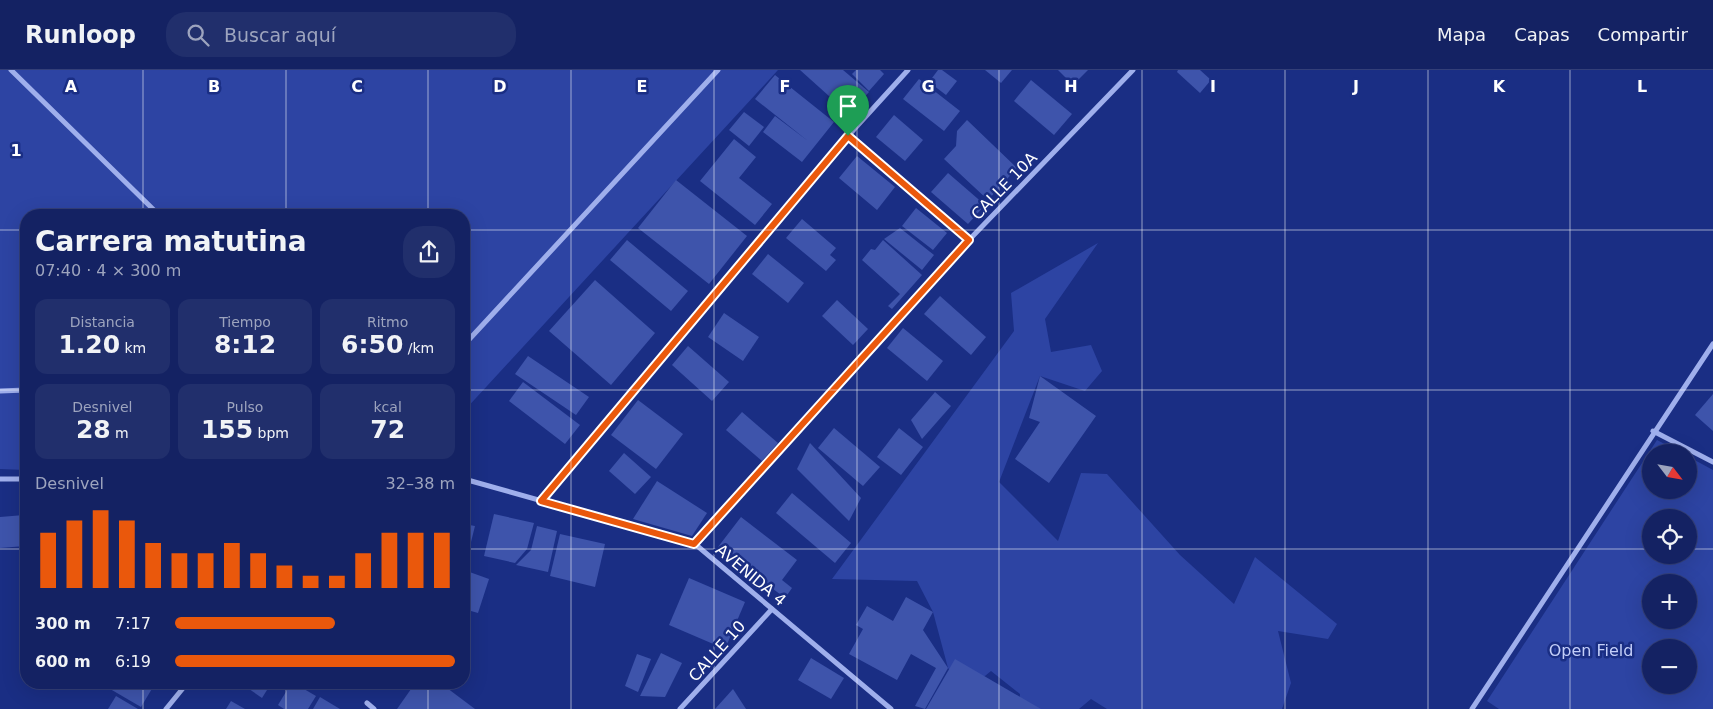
<!DOCTYPE html>
<html lang="es">
<meta charset="utf-8">
<style>
body{margin:0;font-family:"DejaVu Sans",sans-serif;background:#212f6c;color:#f1f3f6;height:100vh;display:flex;flex-direction:column;font-size:19px;white-space:nowrap}
*{box-sizing:border-box;margin:0}
p{font-size:16px;color:#9da4be}
.icon{flex:none;width:28px;height:28px;fill:none;stroke:currentColor;stroke-width:2;stroke-linecap:round;stroke-linejoin:round}
.map{position:relative;flex:1;overflow:hidden}
.drawer{position:absolute;left:20px;top:139px;width:450px;height:480px;display:flex;flex-direction:column;background:#142263;border-radius:20px;box-shadow:0 5px 20px #0002,0 0 0 1px #333f78}
.drawer>*{flex:none}
.needle{width:32px;rotate:121deg}
.controls{position:absolute;left:1642px;top:374px;display:grid;gap:10px}
.controls a{display:grid;place-items:center;width:55px;height:55px;border-radius:50%;background:#142263;box-shadow:0 5px 20px #0002,0 0 0 1px #333f78;font-size:25px}
.pin{position:absolute;display:grid;place-items:center;width:42px;height:42px;color:#fff;margin:-51px -21px;border-radius:50% 50% 50% 0;rotate:-45deg;box-shadow:0 0 5px #0007}
.pin .icon{rotate:45deg}
.round{display:grid;place-items:center;flex:none;width:52px;height:52px;border-radius:20px;background:#212f6c}
.headline{display:flex;align-items:center;justify-content:space-between;height:85px;padding:0 15px}
h1{font-size:28px;font-weight:700;line-height:38px}
.metrics{display:grid;grid-template-columns:repeat(3,1fr);gap:8px;height:85px;padding:5px 15px}
.metrics div{display:grid;align-content:center;border-radius:12px;background:#212f6c;text-align:center}
.metrics b{font-size:25px;font-weight:700}
.metrics small{font-size:14px;font-weight:400}
.metrics p{font-size:14px}
.chart{height:140px;padding:10px 15px}
.chart p{display:flex;justify-content:space-between}
.chart svg{width:100%;height:90px;margin-top:5px;stroke:#ea580c;stroke-width:6}
ul{padding:0 15px;list-style:none;font-size:16px}
li{display:grid;grid-template-columns:80px 60px 1fr;align-items:center;height:38px}
li i{height:12px;border-radius:6px;background:#ea580c}
header{display:flex;align-items:center;gap:30px;box-sizing:border-box;height:70px;padding:0 25px;background:#142263;border-bottom:1px solid #333f78}
header strong{font-size:24px}
nav{display:flex;gap:28px;margin-inline-start:auto;font-size:18px}
.search{width:350px;height:45px;background:#212f6c;display:flex;align-items:center;gap:12px;box-sizing:border-box;padding:0 18px;border-radius:20px;color:#9da4be;font-size:19px}
.map>svg:first-child{display:block}
.green{fill:#2d44a3;fill-rule:evenodd}
.building{fill:#3e54ab}
.lines{fill:none;stroke-linecap:round;stroke-linejoin:round}
.street{stroke:#9fafec;stroke-width:5}
.route-casing{stroke:#fff;stroke-width:10}
.route{stroke:#ea580c;stroke-width:6}
.grid{fill:none;stroke:#fff;stroke-width:1;stroke-opacity:0.55}
.labels{text-anchor:middle;dominant-baseline:central;stroke-width:5;stroke-linejoin:round;paint-order:stroke}
.street-label{font-size:16px;fill:#fff;stroke:#1a2e84}
.park-label{font-size:16px;fill:#c4cff9;stroke:#1a2e84}
.grid-label{font-size:16px;text-anchor:middle;font-weight:bold;fill:#fff;stroke:#1a2e84;stroke-width:5;stroke-linejoin:round;paint-order:stroke}
</style>
<header>
<strong>Runloop</strong>
<div class="search"><svg class="icon" aria-label="search" viewBox="0 0 24 24"><circle cx="10" cy="10" r="6"/><path d="M15 15l6 6"/></svg>Buscar aquí</div>
<nav><a>Mapa</a><a>Capas</a><a>Compartir</a></nav>
</header>
<div class="map">
<svg width="1713" height="639" viewBox="0 0 1713 639">
<rect width="100%" height="100%" fill="#1a2e84"/>
<g class="green">
<polygon points="0,0 778,0 464,341 464,145 26,145 26,400 0,399"/>
<polygon points="1098,173 1045,249 1051,282 1091,275 1102,301 1085,321 1040,306 999,412 1058,471 1081,403 1107,404 1180,485 1234,534 1255,487 1337,554 1328,569 1278,561 1291,613 1282,639 1107,639 1091,629 1079,639 1019,639 1020,624 991,601 969,619 948,598 933,542 917,511 832,509 1014,261 1011,223"/>
<path d="M1657,370L1680,382H1651V420H1689V387L1713,400V639H1499L1487,631ZM1651,448H1689V485H1651ZM1651,512H1689V550H1651ZM1651,578H1689V615H1651Z"/>
</g>
<g class="building">
<polygon points="800,0 843,0 869,22 849,44"/>
<polygon points="856,0 880,0 884,4 869,21 852,4"/>
<polygon points="938,0 942,0 957,11 946,25 929,12"/>
<polygon points="985,0 1012,0 1001,13"/>
<polygon points="1058,0 1088,0 1073,15"/>
<polygon points="1178,0 1200,0 1211,10 1200,23 1177,2"/>
<polygon points="775,5 834,52 802,92 763,62 775,46 808,71 755,29"/>
<polygon points="919,9 960,41 944,61 903,29"/>
<polygon points="1031,10 1072,44 1054,65 1014,31"/>
<polygon points="744,42 764,57 749,76 729,60"/>
<polygon points="894,45 923,70 905,91 876,67"/>
<polygon points="967,50 1017,98 988,130 944,89 956,76 957,61"/>
<polygon points="734,69 756,87 739,108 772,134 755,155 700,111"/>
<polygon points="857,86 895,117 877,140 839,108"/>
<polygon points="948,103 985,135 968,154 931,122"/>
<polygon points="676,110 747,166 709,214 638,158"/>
<polygon points="916,138 947,163 933,180 902,156"/>
<polygon points="802,149 836,178 830,185 836,190 826,201 786,168"/>
<polygon points="900,158 934,185 922,200 884,169"/>
<polygon points="627,170 688,221 671,241 610,190"/>
<polygon points="883,170 922,205 892,239 888,236 900,224 862,190 871,179 875,180"/>
<polygon points="768,184 804,213 788,233 752,204"/>
<polygon points="595,210 655,263 611,315 549,261"/>
<polygon points="940,226 986,267 971,285 924,244"/>
<polygon points="837,230 868,259 853,275 822,246"/>
<polygon points="724,243 759,267 743,291 708,267"/>
<polygon points="903,258 943,291 927,311 887,278"/>
<polygon points="688,276 729,312 712,331 672,295"/>
<polygon points="528,286 589,327 576,345 515,304"/>
<polygon points="1040,306 1096,346 1049,413 1015,389 1040,352 1029,348"/>
<polygon points="523,312 580,355 565,374 509,331"/>
<polygon points="935,322 951,336 922,369 911,350"/>
<polygon points="1713,324 1713,361 1695,345"/>
<polygon points="638,330 683,364 656,399 611,365"/>
<polygon points="742,342 778,373 762,391 726,360"/>
<polygon points="834,358 880,397 863,416 818,378"/>
<polygon points="899,358 923,377 901,405 877,387"/>
<polygon points="810,373 861,428 849,451 797,399"/>
<polygon points="624,383 651,407 635,424 609,401"/>
<polygon points="657,411 707,443 692,466 633,449"/>
<polygon points="792,423 851,473 835,493 776,443"/>
<polygon points="494,444 534,453 527,479 515,493 484,486"/>
<polygon points="24,445 25,476 0,478 0,447"/>
<polygon points="741,447 797,490 782,510 792,518 785,528 718,477"/>
<polygon points="464,454 475,456 471,472 464,471"/>
<polygon points="537,456 557,461 548,502 516,495 531,480"/>
<polygon points="560,464 605,474 595,517 550,506"/>
<polygon points="464,500 489,509 478,543 464,539"/>
<polygon points="689,508 745,532 725,579 669,555"/>
<polygon points="906,527 933,542 923,560 948,598 925,639 915,636 936,598 911,584 897,610 849,584 863,559 856,555 867,536 893,551"/>
<polygon points="661,583 682,593 665,627 640,626"/>
<polygon points="637,584 651,589 638,622 625,616"/>
<polygon points="811,588 844,608 831,629 798,610"/>
<polygon points="955,589 1041,639 926,639"/>
<polygon points="107,612 156,612 141,637 105,616"/>
<polygon points="239,612 272,612 262,628"/>
<polygon points="292,612 316,626 308,639 284,639 278,635"/>
<polygon points="416,612 439,612 475,639 397,639"/>
<polygon points="733,619 746,639 715,639"/>
<polygon points="116,626 138,639 108,639"/>
<polygon points="320,627 340,639 313,639"/>
<polygon points="231,631 245,639 226,639"/>
</g>
<g class="lines">
<g class="street">
<polyline points="11,0 159,145"/>
<polyline points="848,66 969,170"/>
<polyline points="464,275 718,0"/>
<polyline points="0,321 26,320"/>
<polyline points="1653,361 1713,392"/>
<polyline points="0,409 26,409"/>
<polyline points="464,409 695,474 891,639"/>
<polyline points="541,431 848,66 908,0"/>
<polyline points="695,474 969,170 1133,0"/>
<polyline points="367,633 374,639"/>
<polyline points="166,639 188,612"/>
<polyline points="680,639 772,539"/>
<polyline points="1472,639 1713,274"/>
</g>
</g>
<g class="lines">
<g class="route-casing">
<polygon id="route" points="848,66 969,170 694,474 541,431"/>
</g>
<use href="#route" class="route"/>
</g>
<path class="grid" d="M143,0V145M286,0V145M428,0V145M571,0V639M714,0V639M857,0V639M999,0V639M1142,0V639M1285,0V639M1428,0V639M1570,0V639M0,160H26M464,160H1713M0,320H26M464,320H1713M0,479H26M464,479H1651M1689,479H1713M143,612V639M286,612V639M428,612V639"/>
<g class="labels">
<g class="street-label">
<text transform="translate(1004 116) rotate(-46)">CALLE 10A</text>
<text transform="translate(751 505) rotate(40)">AVENIDA 4</text>
<text transform="translate(717 581) rotate(-48)">CALLE 10</text>
</g>
<g class="park-label">
<text x="1591" y="580">Open Field</text>
</g>
</g>
<g class="grid-label">
<text x="71" y="22">A</text>
<text x="214" y="22">B</text>
<text x="357" y="22">C</text>
<text x="500" y="22">D</text>
<text x="642" y="22">E</text>
<text x="785" y="22">F</text>
<text x="928" y="22">G</text>
<text x="1071" y="22">H</text>
<text x="1213" y="22">I</text>
<text x="1356" y="22">J</text>
<text x="1499" y="22">K</text>
<text x="1642" y="22">L</text>
<text x="16" y="86">1</text>
</g>
</svg>
<div class="controls">
<a><svg class="needle" viewBox="-14 -14 28 28"><path d="M0-13l5 13h-10z" fill="#e53935"/><path d="M0 13l5-13h-10z" fill="#9da4be"/></svg></a>
<a><svg class="icon" aria-label="locate" viewBox="0 0 24 24"><circle cx="12" cy="12" r="6"/><path d="M12 2v4M12 18v4M2 12h4M18 12h4"/></svg></a>
<a>+</a>
<a>−</a>
</div>
<div class="pin" style="left:848px;top:66px;background:#1e9e55"><svg class="icon" aria-label="arrive" viewBox="0 0 24 24"><path d="M6 21V4h12l-3 4 3 4H6"/></svg></div>
<section class="drawer">
<div class="headline"><div><h1>Carrera matutina</h1><p>07:40 · 4 × 300 m</p></div><a class="round"><svg class="icon" aria-label="share" viewBox="0 0 24 24"><path d="M12 15V3M7 8l5-5 5 5M5 13v7h14v-7"/></svg></a></div>
<div class="metrics">
<div><p>Distancia</p><b>1.20<small> km</small></b></div>
<div><p>Tiempo</p><b>8:12</b></div>
<div><p>Ritmo</p><b>6:50<small> /km</small></b></div>
</div>
<div class="metrics">
<div><p>Desnivel</p><b>28<small> m</small></b></div>
<div><p>Pulso</p><b>155<small> bpm</small></b></div>
<div><p>kcal</p><b>72</b></div>
</div>
<div class="chart"><p><span>Desnivel</span>32–38 m</p>
<svg viewBox="0 0 160 44" preserveAspectRatio="none"><path d="M5 44V17M15 44V11M25 44V6M35 44V11M45 44V22M55 44V27M65 44V27M75 44V22M85 44V27M95 44V33M105 44V38M115 44V38M125 44V27M135 44V17M145 44V17M155 44V17"/></svg>
</div>
<ul>
<li><b>300 m</b>7:17<i style="width:57%"></i></li>
<li><b>600 m</b>6:19<i style="width:100%"></i></li>
</ul>
</section>
</div>
